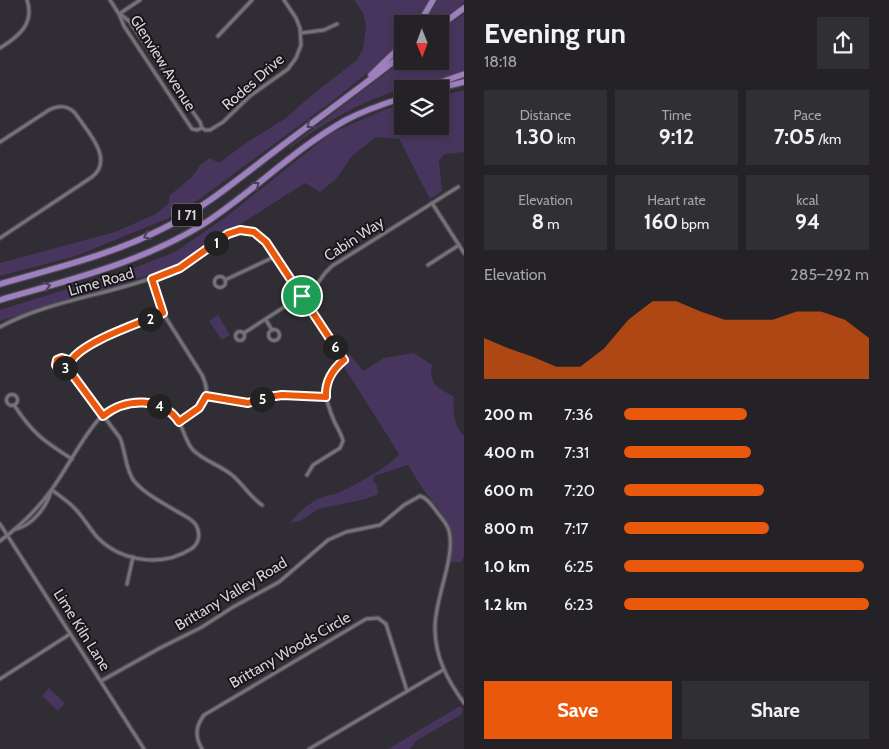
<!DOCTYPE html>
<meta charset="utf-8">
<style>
body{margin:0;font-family:Cabin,sans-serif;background:#302f33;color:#f1f3f6;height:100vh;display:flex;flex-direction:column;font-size:19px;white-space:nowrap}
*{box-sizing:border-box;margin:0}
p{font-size:16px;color:#a3a4a7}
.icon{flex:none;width:28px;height:28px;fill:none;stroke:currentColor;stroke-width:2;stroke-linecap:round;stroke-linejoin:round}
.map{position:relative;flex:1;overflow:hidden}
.drawer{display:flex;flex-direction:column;background:#242227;width:425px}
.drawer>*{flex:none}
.needle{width:32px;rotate:179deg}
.fabs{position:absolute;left:394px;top:15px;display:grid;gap:10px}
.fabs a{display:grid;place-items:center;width:55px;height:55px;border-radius:0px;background:#242227;box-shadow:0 2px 8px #0003,0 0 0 1px #413f44;font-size:25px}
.pin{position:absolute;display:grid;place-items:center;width:42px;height:42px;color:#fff;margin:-21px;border:2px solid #fff;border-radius:50%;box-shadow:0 1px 5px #0007}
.km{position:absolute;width:25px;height:25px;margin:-12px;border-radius:50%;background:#222;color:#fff;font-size:14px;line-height:25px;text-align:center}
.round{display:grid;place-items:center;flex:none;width:52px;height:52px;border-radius:0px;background:#302f33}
.head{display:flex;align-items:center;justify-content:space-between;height:85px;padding:0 20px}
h1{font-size:28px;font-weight:700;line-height:38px}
.metrics{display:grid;grid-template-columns:repeat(3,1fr);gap:8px;height:85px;padding:5px 20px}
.metrics div{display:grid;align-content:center;border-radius:0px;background:#302f33;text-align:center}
.metrics b{font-size:21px;font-weight:700}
.metrics small{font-size:14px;font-weight:400}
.metrics p{font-size:14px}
.chart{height:140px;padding:10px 20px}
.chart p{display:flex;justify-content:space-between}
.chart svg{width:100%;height:90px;margin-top:5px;fill:#ea580c;opacity:.7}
.button{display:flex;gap:10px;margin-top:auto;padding:10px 20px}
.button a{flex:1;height:58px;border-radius:0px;background:#ea580c;color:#fff;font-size:20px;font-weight:700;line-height:58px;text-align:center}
.button a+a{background:#302f33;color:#f1f3f6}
ul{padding:0 20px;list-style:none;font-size:16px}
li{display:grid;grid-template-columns:80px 60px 1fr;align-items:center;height:38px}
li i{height:12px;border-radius:6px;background:#ea580c}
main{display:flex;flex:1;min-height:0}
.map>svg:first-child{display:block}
.green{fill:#48355d}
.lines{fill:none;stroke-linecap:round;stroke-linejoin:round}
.street-casing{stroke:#4d4a51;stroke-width:5.5}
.highway-casing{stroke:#4d4a51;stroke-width:8}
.street{stroke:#75727a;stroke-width:3}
.highway{stroke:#9e7fc0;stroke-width:5.5}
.oneway{stroke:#4e405c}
.route-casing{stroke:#fff;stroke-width:10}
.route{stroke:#ea580c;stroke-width:6}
.labels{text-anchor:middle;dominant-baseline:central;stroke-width:4;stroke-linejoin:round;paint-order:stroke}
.shield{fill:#181619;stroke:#9d9b9f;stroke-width:1}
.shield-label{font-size:14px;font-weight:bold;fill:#d6d4d9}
.street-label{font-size:15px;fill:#d6d4d9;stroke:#181619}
</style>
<main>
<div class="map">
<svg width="464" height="749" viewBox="0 0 464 749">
<rect width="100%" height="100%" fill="#302d34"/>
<g class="green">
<polygon points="354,0 430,0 416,24 402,24 402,42 387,57 334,100 201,198 169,218 76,256 0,276 0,263 115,232 156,214 169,203 169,196 192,177 201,164 210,158 219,163 246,143 286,118 313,94 357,60 363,49 366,25 363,13"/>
<polygon points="438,0 464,0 464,2 438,24 423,24"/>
<path d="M464,14V71C438,81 410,85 384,95C350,108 319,126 290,148L289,147L402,61H440V31Z"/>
<polygon points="464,90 464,152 445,154 439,160 442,191 430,199 399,139 376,137 352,156 336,179 320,192 305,183 176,265 117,286 0,321 0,310 134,268 175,252 227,216 331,133 386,109 402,105 402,126 440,126 440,96"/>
<polygon points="218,315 230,335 222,340 209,321"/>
<path d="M414,353L432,365C428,384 439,388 454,397C453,413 453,424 464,436V556L461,562H449L453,542L450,526L438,508L422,488L408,465L374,476L373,480L377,486L378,494L366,499L318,509L300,521L290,523C298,512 310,502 323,497C328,495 333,495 338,493C355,485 388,468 399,454L344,367L349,354L363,371L384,358Z"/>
<polygon points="49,688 65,703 58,711 42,696"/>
<polygon points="460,706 463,709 462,714 416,741 410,749 388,749"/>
</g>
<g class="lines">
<g class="street-casing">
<g id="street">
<polyline points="110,0 119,14 124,26 192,129 197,130 202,128"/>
<polyline points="119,14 140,0"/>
<polyline points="120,14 129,21 200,122 202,128"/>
<polyline points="301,33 324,30 337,24"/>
<polyline points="218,36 252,0"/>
<path d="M0,48C18,37 35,24 27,0"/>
<polyline points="202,128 205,130 210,130 223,122 250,96 288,69 296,58 301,45 300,28 296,18 284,0"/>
<path d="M0,142L49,110C59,105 67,105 75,113C87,131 115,159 92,177L0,238"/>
<polyline points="432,203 464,253"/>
<polyline points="428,265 459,245"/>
<circle cx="220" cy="282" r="5.5"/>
<path d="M152,279L161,310L202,375C215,401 197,409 179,422"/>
<polyline points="225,280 276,256"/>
<polyline points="266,320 272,330"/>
<path d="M0,327C51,299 117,294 171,271C183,266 194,259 204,252C225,237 244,216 266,242L343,360C320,382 323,396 335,423C338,429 342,435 343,441L340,448L313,465L307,475"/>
<circle cx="274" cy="335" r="5.5"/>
<circle cx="240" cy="336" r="4.5"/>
<polyline points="244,333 315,287 325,273 332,266 458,187"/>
<polyline points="70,368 60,368 56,363 60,358 71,361"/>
<circle cx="12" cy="400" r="5.5"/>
<polyline points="206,396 248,403 268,397 281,395 326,397"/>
<path d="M14,405C33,434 44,441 72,459"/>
<path d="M52,490C61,497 71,503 78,512C86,521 91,531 99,539C123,562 163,567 191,549C199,544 201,534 196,525C192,519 185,516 178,512C163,503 145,494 134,481C125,469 126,452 120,438L76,379L70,368L73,358L111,334L163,313"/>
<polyline points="0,524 144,749"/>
<path d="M16,529C33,525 47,506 51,491"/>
<path d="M0,541C20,526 38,509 52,489C68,467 80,441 98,420C119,402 157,392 177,419C184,429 185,441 193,450C204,461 220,465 232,475C243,484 250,497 262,505"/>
<polyline points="127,584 133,557"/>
<polyline points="0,679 70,634"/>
<path d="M101,681L160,648L202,627L233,607L279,582L328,540L346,532L380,525L404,505L420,496C428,498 432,506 437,512C441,518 447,523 449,531C456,558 434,599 435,629C435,657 448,681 464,703"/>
<path d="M202,749C195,737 195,727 204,715L366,619L378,618L386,624L407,691"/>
<polyline points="309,749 443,670"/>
</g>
</g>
<g class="highway-casing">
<g id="highway">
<polyline points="419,24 433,0"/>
<polyline points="440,26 464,8"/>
<polyline points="371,75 402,45"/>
<polyline points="421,89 464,74"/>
<polyline points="436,89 464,82"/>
<path d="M0,284C55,268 111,255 162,229C203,209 238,179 275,151C317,119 360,88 402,55"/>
<path d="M0,300C69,280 140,263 202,225C252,193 294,149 346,120C365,110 383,104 402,98"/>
</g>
</g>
<use href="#street" class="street"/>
<use href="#highway" class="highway"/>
</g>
<defs><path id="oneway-chevron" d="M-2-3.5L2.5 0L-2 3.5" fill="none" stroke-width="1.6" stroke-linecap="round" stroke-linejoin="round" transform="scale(1.25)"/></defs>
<g class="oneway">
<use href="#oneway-chevron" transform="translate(310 125) rotate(143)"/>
<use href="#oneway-chevron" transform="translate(256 185) rotate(-37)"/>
<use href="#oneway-chevron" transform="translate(147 236) rotate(155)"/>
<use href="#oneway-chevron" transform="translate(47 286) rotate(-16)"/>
</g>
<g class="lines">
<g class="route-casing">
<path id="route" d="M240,230L254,232L266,242L344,360C332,370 325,381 326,397L282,395L268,397L248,403L206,396L199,408L179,422C162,396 125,398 103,416L72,374L70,368H58L56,365L57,360L62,358L71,361C83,341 141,323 163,313L152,279L180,268L228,234Z"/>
</g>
<use href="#route" class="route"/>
</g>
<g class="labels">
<rect class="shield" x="172" y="203.5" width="30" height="23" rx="4"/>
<g class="shield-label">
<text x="187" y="215">I 71</text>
</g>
<g class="street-label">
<text transform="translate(163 63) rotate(58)">Glenview Avenue</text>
<text transform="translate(253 82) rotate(-41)">Rodes Drive</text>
<text transform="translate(354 239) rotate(-33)">Cabin Way</text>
<text transform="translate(101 282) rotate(-16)">Lime Road</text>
<text transform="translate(231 594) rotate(-31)">Brittany Valley Road</text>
<text transform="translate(82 630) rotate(58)">Lime Kiln Lane</text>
<text transform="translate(290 650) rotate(-30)">Brittany Woods Circle</text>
</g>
</g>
</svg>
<div class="fabs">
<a><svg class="needle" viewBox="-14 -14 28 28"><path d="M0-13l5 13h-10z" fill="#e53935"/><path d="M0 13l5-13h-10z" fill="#a3a4a7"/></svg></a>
<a><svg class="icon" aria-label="layers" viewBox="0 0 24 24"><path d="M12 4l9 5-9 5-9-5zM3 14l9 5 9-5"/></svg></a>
</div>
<div class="pin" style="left:302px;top:296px;background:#1e9e55"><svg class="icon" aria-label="arrive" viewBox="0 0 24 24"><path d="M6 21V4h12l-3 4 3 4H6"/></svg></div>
<b class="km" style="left:216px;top:243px">1</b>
<b class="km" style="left:150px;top:319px">2</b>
<b class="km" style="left:65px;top:368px">3</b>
<b class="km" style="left:159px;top:406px">4</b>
<b class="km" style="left:262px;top:399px">5</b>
<b class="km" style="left:335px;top:347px">6</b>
</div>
<section class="drawer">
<div class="head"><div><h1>Evening run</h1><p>18:18</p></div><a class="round"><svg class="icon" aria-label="share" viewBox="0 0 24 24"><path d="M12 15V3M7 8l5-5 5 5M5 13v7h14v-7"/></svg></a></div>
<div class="metrics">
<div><p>Distance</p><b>1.30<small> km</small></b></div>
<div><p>Time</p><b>9:12</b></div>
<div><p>Pace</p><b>7:05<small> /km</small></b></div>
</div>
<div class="metrics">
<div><p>Elevation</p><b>8<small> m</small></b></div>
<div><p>Heart rate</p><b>160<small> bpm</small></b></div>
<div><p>kcal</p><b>94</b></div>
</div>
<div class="chart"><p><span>Elevation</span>285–292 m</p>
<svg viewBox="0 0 160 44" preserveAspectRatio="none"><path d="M0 44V24L10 29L20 33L30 38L40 38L50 29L60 15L70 6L80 6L90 11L100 15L110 15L120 15L130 11L140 11L150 15L160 24V44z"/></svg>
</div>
<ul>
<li><b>200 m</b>7:36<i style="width:50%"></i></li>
<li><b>400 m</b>7:31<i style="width:52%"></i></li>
<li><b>600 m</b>7:20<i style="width:57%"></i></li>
<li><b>800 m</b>7:17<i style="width:59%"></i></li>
<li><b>1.0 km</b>6:25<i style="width:98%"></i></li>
<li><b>1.2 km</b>6:23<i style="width:100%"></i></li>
</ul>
<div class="button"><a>Save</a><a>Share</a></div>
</section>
</main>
